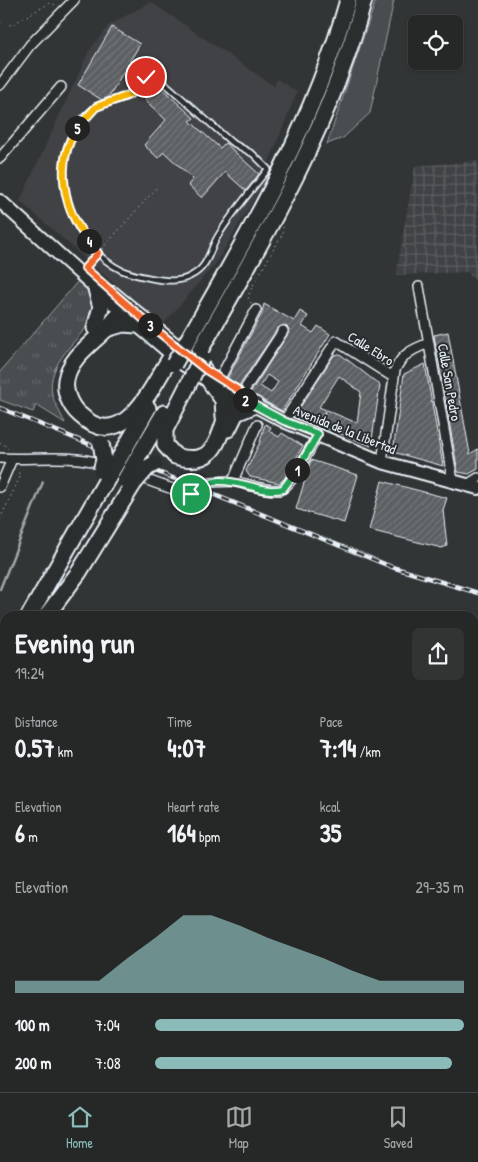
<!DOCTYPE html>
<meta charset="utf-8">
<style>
body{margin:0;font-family:"Patrick Hand",sans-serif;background:#323434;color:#f1f3f6;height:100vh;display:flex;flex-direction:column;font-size:19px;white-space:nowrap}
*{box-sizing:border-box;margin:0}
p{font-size:16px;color:#a4a6a8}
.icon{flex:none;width:28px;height:28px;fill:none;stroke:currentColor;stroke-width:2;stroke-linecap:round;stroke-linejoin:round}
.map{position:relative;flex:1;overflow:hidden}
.side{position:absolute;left:0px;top:611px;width:479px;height:481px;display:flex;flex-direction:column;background:#262828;border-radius:15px 15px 0 0;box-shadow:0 1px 4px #0004,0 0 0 1px #424445}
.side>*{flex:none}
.fabs{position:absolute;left:408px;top:15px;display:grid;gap:10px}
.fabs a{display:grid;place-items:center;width:55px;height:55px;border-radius:8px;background:#262828;box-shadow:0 1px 4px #0004,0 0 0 1px #424445;font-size:25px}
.pin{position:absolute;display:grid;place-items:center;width:42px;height:42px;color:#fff;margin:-21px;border:2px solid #fff;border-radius:50%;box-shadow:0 1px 5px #0007}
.km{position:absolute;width:25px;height:25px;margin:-12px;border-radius:50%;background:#222;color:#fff;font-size:14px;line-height:25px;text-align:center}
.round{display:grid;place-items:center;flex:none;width:52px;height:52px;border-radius:8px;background:#323434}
.summary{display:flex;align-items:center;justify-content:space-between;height:85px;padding:0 15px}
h1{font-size:28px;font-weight:700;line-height:38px}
.metrics{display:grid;grid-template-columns:repeat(3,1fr);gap:8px;height:85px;padding:5px 15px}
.metrics div{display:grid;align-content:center}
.metrics b{font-size:25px;font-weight:700}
.metrics small{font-size:14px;font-weight:400}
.metrics p{font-size:14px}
.chart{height:140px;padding:10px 15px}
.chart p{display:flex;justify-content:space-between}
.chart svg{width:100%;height:90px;margin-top:5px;fill:#8bbbb9;opacity:.7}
ul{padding:0 15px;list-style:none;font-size:16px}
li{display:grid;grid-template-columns:80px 60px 1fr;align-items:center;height:38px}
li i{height:12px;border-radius:6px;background:#8bbbb9}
.tab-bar{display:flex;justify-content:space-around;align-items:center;height:70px;border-top:1px solid #424445;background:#262828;font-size:14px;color:#a4a6a8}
.tab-bar a{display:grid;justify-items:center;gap:2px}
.tab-bar .current{color:#8bbbb9}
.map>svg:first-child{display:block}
.built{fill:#3f4244}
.industrial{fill:url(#industrial-grid)}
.grass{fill:#494d4f;stroke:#989fa4}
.park{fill:url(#park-tufts);stroke:#989fa4}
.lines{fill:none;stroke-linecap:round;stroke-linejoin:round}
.stream{stroke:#9fa5aa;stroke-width:2.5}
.building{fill:url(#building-hatch);stroke:#e8f1f8;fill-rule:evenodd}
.service-casing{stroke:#e8f1f8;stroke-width:8}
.minor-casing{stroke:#e8f1f8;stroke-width:12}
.secondary-casing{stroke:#e8f1f8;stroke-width:16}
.trunk-casing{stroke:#e8f1f8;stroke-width:19}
.path{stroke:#e8f1f8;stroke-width:1;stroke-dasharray:1 4;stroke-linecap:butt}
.service{stroke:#2a2d2e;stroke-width:4.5}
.minor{stroke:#2a2d2e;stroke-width:9}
.secondary{stroke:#2a2d2e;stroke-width:12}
.trunk{stroke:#2a2d2e;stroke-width:15}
.rail-casing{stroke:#e8f1f8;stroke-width:4.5}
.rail{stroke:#2a2d2e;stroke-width:2.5;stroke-dasharray:8;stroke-linecap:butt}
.trunk-bridge-casing{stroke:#e8f1f8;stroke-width:19;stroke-linecap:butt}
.trunk-bridge{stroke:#2a2d2e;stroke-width:15}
.split-1-casing{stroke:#fff;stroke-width:10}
.split-2-casing{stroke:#fff;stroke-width:10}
.split-3-casing{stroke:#fff;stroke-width:10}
.split-4-casing{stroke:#fff;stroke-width:10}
.split-5-casing{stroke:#fff;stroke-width:10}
.split-6-casing{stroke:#fff;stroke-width:10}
.split-1{stroke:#22a559;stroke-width:6}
.split-2{stroke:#22a559;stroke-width:6}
.split-3{stroke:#f0652b;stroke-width:6}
.split-4{stroke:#f0652b;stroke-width:6}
.split-5{stroke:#f5b400;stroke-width:6}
.split-6{stroke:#f5b400;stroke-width:6}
.labels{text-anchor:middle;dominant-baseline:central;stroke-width:4;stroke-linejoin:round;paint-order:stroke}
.street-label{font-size:14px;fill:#e8f1f8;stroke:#2a2d2e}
</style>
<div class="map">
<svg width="478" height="1092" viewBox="0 0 478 1092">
<defs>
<pattern id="industrial-grid" width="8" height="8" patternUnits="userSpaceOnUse" patternTransform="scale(1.25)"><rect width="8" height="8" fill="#3f4244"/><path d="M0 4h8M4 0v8" fill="none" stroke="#5b5e60"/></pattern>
<pattern id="park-tufts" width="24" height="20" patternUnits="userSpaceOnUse" patternTransform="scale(1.25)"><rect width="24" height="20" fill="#494d4f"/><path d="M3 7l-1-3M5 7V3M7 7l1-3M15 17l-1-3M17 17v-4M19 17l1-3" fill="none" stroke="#636769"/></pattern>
<pattern id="building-hatch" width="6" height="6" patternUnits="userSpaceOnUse" patternTransform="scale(1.25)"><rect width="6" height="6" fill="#5c6063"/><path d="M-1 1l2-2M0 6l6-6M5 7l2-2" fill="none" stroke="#73777a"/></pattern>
</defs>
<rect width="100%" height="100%" fill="#323536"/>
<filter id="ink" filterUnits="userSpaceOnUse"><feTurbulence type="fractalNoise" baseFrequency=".02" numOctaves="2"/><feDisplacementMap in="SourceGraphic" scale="10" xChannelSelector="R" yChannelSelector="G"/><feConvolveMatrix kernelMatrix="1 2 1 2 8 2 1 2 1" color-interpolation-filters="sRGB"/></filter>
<g filter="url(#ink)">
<polygon class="built" points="151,2 274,86 277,79 297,92 269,162 274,172 265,181 216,263 162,326 20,201 89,51 109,25"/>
<polygon class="industrial" points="478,161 478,284 467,272 396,275 415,166"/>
<polygon class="grass" points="376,0 394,0 370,113 343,138 327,144"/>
<path class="park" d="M78,281L91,291L94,317C79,340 46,363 52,394C54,403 61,414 65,423L36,405L33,412L0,400V372Z"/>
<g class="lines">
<polyline class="stream" points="0,589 43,482"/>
</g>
<g class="building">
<polygon points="112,27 140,44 108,98 102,100 78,85"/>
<polygon points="158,85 194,118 190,121 220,148 225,143 259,174 246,191 225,172 202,198 188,185 193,179 164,152 158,158 144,145 166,120 145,100"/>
<path d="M264,304L294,321L300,311L308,316L302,326L313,333L318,326L330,334L282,411L250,393L288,334L289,329L286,326L278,328L239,386L227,379L262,313ZM267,375L278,382L271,393L260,386Z"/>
<polygon points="448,332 470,454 478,449 478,469 469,474 458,472 434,335"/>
<path d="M340,354L380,385L371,446L321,426L325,411L317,424L297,412L334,355ZM339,376L361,392L357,423L319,407Z"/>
<polygon points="425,364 433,410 443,466 393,452 404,374"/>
<polygon points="265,424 271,427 269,431 279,437 282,433 303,446 284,479 279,483 250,477 246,471 260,442"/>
<polygon points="311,460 358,475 344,523 296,509"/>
<polygon points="382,481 447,498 443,510 447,546 442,548 369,530"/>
</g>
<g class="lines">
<g class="service-casing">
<g id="service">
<path d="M151,75L158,77L231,142L253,154L268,169C251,191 232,213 218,236C210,249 208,266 194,274C181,283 165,281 150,278C140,276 130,274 121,270C64,242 39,147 96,107C106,100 119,102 128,95C137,89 141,79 151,75Z"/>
<polyline points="85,268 98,253"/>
</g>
</g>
<g class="minor-casing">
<g id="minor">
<polyline points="0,85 30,45 74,0"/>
<polyline points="0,158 61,87"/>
<polyline points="419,287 453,481"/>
<polyline points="220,378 256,310"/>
<polyline points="241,395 283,331"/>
<polyline points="284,421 336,341 393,377"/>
<path d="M257,425L233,481C247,484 265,491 279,490C291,489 311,446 318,434"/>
<path d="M0,458C33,460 68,454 100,463C131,472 159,487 191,494L196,493L211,482L233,481"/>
<path d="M382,462L395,370C402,354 413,349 429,343"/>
<polyline points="467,485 478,478"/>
<polyline points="0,487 12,459"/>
<polyline points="474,735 478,735"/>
</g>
</g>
<g class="secondary-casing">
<g id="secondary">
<polyline points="0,201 137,325 183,364 210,382 284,421 382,462 478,488"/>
<polyline points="113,293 205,369"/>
</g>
</g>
<g class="trunk-casing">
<g id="trunk">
<path d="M120,311C108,336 71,350 66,380C64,392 70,406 79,414C122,455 150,390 169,360"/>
<polyline points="95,328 101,307 96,289"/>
<polyline points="106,329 123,324 137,325"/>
<path d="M185,345C249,234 313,125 348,0"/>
<path d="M198,354C263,240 330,128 364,0"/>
<path d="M192,377L165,430V445L175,456C223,470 218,426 234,396"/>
<polyline points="210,382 223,400 224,417"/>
<polyline points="228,429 236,413 255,405"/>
<polyline points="124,450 148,408"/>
<polyline points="138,457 164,413"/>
<polyline points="47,615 79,572 134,483"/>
<polyline points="29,616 110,474"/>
<polyline points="0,666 5,658"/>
<polyline points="0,698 5,689"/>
</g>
</g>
<g class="path">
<polyline points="0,22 11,25 50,3 58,6"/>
<polyline points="102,249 158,186"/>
<polyline points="251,303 248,297 251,289 283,233 283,227"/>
<polyline points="0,443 4,444 8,449"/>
<polyline points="0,519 20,477 18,470"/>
</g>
<use href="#service" class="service"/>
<use href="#minor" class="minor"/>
<use href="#secondary" class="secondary"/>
<use href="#trunk" class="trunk"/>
<g class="rail-casing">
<polyline id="rail" points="0,408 392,567 478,593"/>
</g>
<use href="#rail" class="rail"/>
<g class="trunk-bridge-casing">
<g id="trunk-bridge">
<polyline points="174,364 185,345"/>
<polyline points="192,377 202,357"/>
<polyline points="101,443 104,460 101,471"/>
<polyline points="110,474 124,450"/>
<polyline points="125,480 138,457"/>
<polyline points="134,483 147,468 154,464"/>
</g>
</g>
<use href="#trunk-bridge" class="trunk-bridge"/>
</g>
</g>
<g class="lines" filter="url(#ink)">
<g class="split-1-casing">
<path id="split-1" d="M191,494C202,492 208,481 219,481C241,480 263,494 283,489L297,470"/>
</g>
<g class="split-2-casing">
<polyline id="split-2" points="245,400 284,421 318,434 297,470"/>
</g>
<g class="split-3-casing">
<polyline id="split-3" points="150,325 206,370 238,390 245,400"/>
</g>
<g class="split-4-casing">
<polyline id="split-4" points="89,241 98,253 85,268 150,325"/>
</g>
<g class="split-5-casing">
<path id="split-5" d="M77,128C54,164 63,210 89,241"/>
</g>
<g class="split-6-casing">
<polyline id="split-6" points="77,128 96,107 129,95 146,77"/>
</g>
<use href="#split-1" class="split-1"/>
<use href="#split-2" class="split-2"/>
<use href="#split-3" class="split-3"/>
<use href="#split-4" class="split-4"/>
<use href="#split-5" class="split-5"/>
<use href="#split-6" class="split-6"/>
</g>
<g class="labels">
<g class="street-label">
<text transform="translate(371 348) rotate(32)">Calle Ebro</text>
<text transform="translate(450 382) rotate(80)">Calle San Pedro</text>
<text transform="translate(345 429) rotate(22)">Avenida de la Libertad</text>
</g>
</g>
</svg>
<div class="fabs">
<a><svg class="icon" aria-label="locate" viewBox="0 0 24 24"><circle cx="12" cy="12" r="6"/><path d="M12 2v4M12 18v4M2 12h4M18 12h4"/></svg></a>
</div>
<div class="pin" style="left:191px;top:494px;background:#1e9e55"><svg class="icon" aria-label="arrive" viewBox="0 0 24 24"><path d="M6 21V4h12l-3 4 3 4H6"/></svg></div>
<div class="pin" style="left:146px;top:77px;background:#d93025"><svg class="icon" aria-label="check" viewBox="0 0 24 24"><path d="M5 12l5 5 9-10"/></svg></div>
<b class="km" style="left:297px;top:470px">1</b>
<b class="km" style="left:245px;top:400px">2</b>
<b class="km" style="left:150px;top:325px">3</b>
<b class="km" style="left:89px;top:241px">4</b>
<b class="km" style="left:77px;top:128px">5</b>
<section class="side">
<div class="summary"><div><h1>Evening run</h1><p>19:24</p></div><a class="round"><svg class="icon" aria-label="share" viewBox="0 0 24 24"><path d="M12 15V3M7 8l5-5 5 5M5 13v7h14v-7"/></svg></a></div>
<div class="metrics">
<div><p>Distance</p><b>0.57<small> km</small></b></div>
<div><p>Time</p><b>4:07</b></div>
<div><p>Pace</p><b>7:14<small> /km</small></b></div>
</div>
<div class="metrics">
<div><p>Elevation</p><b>6<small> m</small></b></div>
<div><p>Heart rate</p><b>164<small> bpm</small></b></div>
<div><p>kcal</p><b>35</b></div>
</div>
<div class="chart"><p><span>Elevation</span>29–35 m</p>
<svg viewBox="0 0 160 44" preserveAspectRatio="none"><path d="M0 44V38L10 38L20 38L30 38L40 27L50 17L60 6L70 6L80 11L90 17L100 22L110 27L120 33L130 38L140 38L150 38L160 38V44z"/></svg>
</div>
<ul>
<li><b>100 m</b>7:04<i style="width:100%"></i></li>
<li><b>200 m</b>7:08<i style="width:96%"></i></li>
</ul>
</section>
</div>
<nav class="tab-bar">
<a class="current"><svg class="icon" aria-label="home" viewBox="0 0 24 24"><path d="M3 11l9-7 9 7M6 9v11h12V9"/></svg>Home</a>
<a><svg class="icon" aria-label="map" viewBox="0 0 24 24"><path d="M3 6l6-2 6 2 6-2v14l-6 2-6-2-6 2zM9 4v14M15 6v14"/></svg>Map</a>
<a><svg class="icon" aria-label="saved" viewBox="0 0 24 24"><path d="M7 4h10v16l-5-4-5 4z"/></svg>Saved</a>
</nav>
